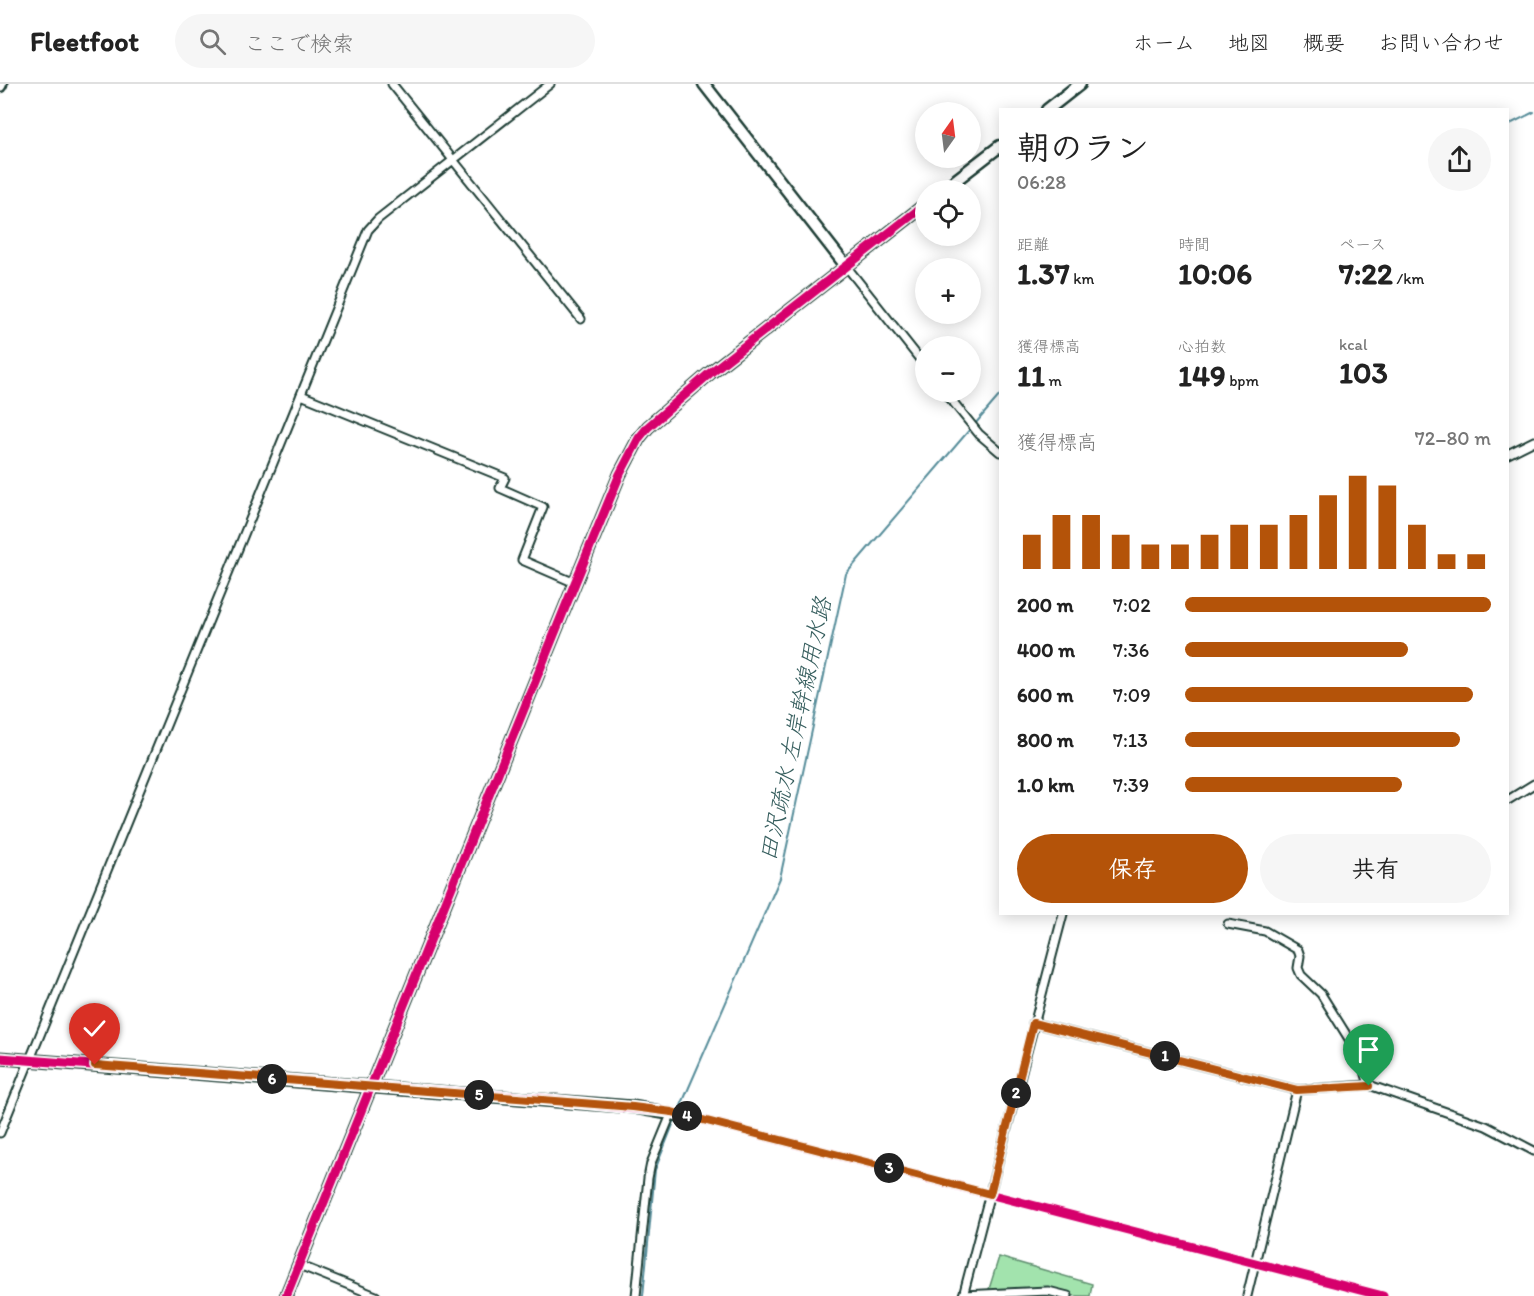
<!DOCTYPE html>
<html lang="ja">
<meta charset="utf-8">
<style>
body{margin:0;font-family:Itim,"Klee One",sans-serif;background:#f6f6f6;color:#222;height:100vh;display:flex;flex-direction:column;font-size:22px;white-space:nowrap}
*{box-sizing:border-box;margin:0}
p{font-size:20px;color:#767676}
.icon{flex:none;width:33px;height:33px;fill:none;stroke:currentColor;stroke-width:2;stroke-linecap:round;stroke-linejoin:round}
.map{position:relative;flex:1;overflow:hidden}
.details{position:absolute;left:999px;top:24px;width:510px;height:807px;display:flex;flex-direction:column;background:#fff;border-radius:0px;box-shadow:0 3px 15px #0003}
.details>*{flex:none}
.needle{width:39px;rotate:14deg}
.tools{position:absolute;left:915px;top:18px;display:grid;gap:12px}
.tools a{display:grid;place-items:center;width:66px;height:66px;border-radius:50%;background:#fff;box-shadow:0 3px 15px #0003;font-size:30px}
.pin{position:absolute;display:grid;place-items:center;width:51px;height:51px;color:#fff;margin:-62px -26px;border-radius:50% 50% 50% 0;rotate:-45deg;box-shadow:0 0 6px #0007}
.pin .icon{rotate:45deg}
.km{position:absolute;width:30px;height:30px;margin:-15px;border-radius:50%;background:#222;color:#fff;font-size:16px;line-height:30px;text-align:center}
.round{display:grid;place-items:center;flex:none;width:63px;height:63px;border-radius:32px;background:#f6f6f6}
.overview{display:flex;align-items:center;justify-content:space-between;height:102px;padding:0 18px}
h1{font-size:33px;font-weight:800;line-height:45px}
.stats{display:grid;grid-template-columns:repeat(3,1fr);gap:9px;height:102px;padding:6px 18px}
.stats div{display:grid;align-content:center}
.stats b{font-size:30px;font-weight:800}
.stats small{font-size:16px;font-weight:400}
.stats p{font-size:16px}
.chart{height:168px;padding:12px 18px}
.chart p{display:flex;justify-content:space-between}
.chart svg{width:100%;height:108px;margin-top:6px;stroke:#b45309;stroke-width:6}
.button{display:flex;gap:12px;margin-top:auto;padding:12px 18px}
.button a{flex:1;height:69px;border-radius:36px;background:#b45309;color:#fff;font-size:24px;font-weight:800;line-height:69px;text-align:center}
.button a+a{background:#f6f6f6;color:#222}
ul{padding:0 18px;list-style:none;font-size:20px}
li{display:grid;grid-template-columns:96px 72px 1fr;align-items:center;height:45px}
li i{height:15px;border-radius:8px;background:#b45309}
header{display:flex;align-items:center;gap:36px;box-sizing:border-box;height:84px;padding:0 30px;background:#fff;border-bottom:2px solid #e0e0e0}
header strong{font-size:28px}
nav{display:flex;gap:33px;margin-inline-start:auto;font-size:21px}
.search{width:420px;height:54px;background:#f6f6f6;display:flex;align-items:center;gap:15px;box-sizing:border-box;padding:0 21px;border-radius:33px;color:#767676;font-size:22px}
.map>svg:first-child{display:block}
.green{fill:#a2e3ad;stroke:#609070;stroke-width:1.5}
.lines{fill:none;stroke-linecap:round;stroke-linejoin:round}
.stream{stroke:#578d9a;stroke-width:2}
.street-casing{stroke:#1f3d34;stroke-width:11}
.secondary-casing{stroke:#1f3d34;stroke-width:15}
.primary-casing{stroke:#1f3d34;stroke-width:15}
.street{stroke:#fff;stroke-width:7}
.secondary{stroke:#fff;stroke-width:10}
.primary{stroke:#fff;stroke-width:10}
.cycleway-casing{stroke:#fff;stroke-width:13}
.cycleway{stroke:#d6006c;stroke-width:9}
.route-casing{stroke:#fff;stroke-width:12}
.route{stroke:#b45309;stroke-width:8}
.labels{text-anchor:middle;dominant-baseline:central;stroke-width:5;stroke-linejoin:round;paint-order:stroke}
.water-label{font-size:24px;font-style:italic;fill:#365e5e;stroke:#fff}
</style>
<header>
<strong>Fleetfoot</strong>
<div class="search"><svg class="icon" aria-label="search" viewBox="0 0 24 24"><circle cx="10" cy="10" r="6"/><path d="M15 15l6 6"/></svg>ここで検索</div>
<nav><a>ホーム</a><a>地図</a><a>概要</a><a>お問い合わせ</a></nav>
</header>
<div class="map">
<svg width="1534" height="1212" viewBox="0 0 1534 1212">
<rect width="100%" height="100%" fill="#fff"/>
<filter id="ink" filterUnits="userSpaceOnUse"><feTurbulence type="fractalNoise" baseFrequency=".0167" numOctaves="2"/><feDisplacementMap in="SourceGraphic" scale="12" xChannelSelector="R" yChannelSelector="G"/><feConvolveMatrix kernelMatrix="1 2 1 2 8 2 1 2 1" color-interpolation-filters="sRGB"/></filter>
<g filter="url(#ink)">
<polygon class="green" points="999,1173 1092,1200 1090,1212 1003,1211 989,1205"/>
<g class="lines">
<g class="stream">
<polyline points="1508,41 1534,28"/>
<polyline points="975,340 1000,311"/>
<polyline points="680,1024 780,794 846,490 971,344"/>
<polyline points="643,1212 655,1086 676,1033"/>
</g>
<g class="street-casing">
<g id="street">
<polyline points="392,0 581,235"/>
<polyline points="846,182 926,283"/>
<polyline points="945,308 979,350 1000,368"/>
<polyline points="301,311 505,394 500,404 543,423 522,476 575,499"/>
<polyline points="1508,370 1534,357"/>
<polyline points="1508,716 1534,700"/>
<polyline points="1228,840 1265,847 1298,866 1300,872 1298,884 1301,891 1321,910 1349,955 1359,966 1369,1001"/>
<polyline points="1033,939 1297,1006 1369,1001 1486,1042 1534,1067"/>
<polyline points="695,1034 1383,1212"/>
<polyline points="0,1049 368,146 378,135 550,0"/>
<polyline points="299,1181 376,1212"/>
<polyline points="963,1211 1048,1207 1068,1212"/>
<polyline points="636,1212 648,1094 651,1079 672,1028"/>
<polyline points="963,1212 1063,830"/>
<polyline points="1247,1212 1297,1006"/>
</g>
</g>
<g class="secondary-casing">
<g id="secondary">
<polyline points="704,0 846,182"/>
<polyline points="1047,26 1080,0"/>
<polyline points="943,106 1000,62"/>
<polyline points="0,974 633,1023 695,1034"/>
<polyline points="286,1212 575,499 620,390 639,354 648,343 710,289 926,120"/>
</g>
</g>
<g class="primary-casing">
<polyline id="primary" points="0,2 1,0"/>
</g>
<use href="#street" class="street"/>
<use href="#secondary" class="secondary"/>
<use href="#primary" class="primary"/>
<g class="cycleway-casing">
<g id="cycleway">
<polyline points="0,974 541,1015 672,1028 1383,1212"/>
<polyline points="286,1212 575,499 620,390 639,354 648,343 710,289 926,120"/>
</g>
</g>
<use href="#cycleway" class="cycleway"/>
</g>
</g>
<g class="lines" filter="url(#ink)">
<g class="route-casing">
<polyline id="route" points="95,981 633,1023 672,1028 990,1110 1033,939 1297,1006 1369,1002"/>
</g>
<use href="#route" class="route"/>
</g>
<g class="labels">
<g class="water-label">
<text transform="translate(795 645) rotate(-78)">田沢疏水 左岸幹線用水路</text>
</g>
</g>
</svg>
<div class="tools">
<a><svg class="needle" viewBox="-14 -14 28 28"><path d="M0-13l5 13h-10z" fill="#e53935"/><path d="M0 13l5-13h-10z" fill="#767676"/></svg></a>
<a><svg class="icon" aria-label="locate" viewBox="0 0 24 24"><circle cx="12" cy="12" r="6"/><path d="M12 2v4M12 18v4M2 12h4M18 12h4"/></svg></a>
<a>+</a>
<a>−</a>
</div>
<div class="pin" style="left:1369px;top:1002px;background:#1e9e55"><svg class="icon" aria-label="arrive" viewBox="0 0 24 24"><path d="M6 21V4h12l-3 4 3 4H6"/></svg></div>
<div class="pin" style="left:95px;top:981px;background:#d93025"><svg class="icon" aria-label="check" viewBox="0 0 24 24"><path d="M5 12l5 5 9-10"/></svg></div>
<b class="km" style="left:1165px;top:972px">1</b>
<b class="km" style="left:1016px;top:1009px">2</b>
<b class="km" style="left:889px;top:1084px">3</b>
<b class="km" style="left:687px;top:1032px">4</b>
<b class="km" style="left:479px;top:1011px">5</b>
<b class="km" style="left:272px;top:995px">6</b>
<section class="details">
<div class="overview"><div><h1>朝のラン</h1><p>06:28</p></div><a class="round"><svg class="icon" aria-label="share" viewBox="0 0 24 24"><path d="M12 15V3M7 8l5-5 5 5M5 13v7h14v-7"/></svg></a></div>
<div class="stats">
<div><p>距離</p><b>1.37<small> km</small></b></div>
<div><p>時間</p><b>10:06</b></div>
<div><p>ペース</p><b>7:22<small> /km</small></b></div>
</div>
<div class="stats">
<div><p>獲得標高</p><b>11<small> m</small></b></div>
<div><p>心拍数</p><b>149<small> bpm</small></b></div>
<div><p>kcal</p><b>103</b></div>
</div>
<div class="chart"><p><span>獲得標高</span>72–80 m</p>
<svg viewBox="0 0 160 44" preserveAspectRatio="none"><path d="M5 44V30M15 44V22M25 44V22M35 44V30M45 44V34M55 44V34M65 44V30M75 44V26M85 44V26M95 44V22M105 44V14M115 44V6M125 44V10M135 44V26M145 44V38M155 44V38"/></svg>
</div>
<ul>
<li><b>200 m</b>7:02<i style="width:100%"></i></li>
<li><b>400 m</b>7:36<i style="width:73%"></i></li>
<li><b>600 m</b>7:09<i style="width:94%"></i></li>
<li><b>800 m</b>7:13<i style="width:90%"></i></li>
<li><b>1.0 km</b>7:39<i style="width:71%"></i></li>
</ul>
<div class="button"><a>保存</a><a>共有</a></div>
</section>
</div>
